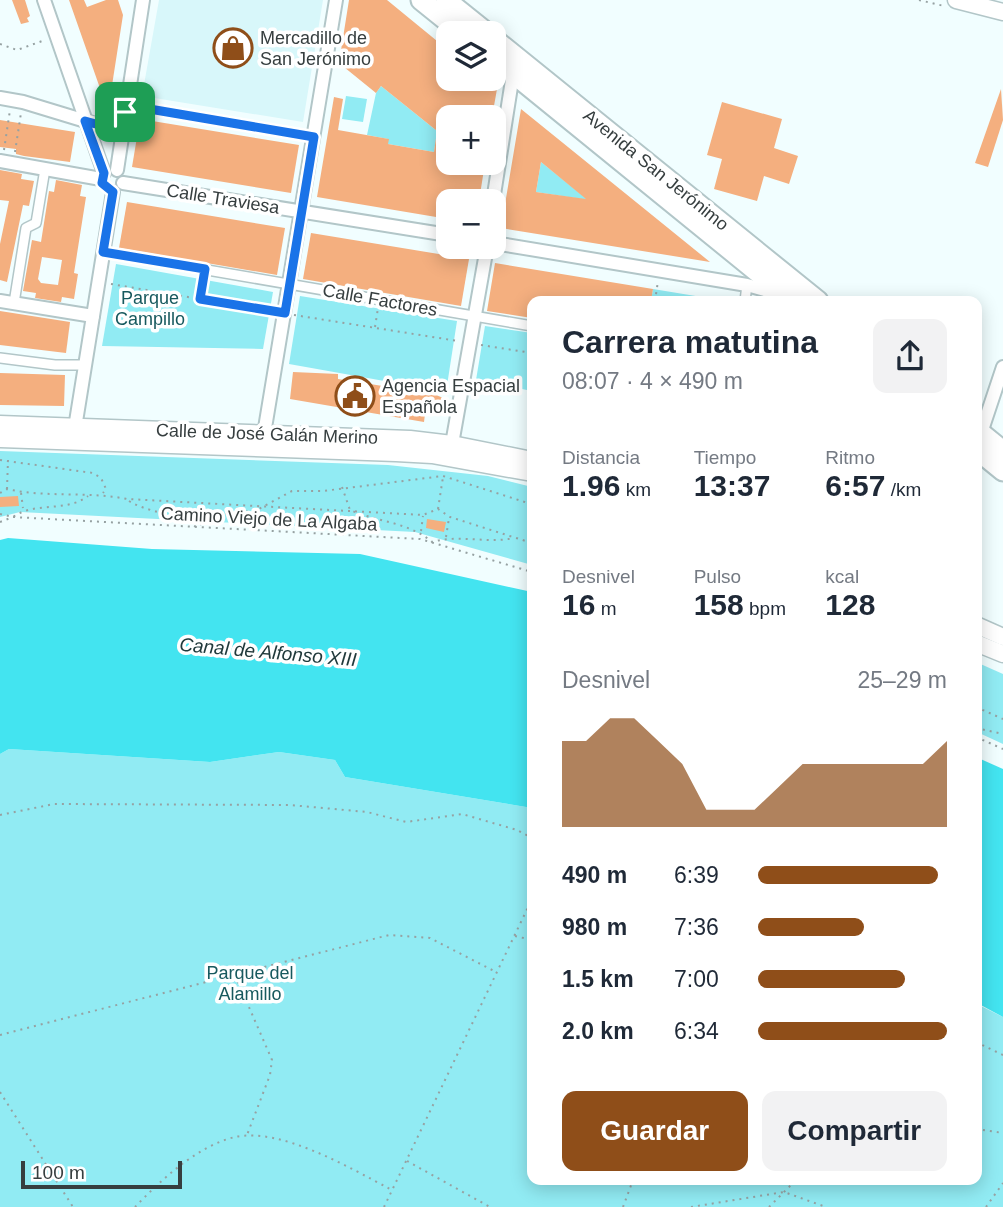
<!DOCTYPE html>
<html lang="es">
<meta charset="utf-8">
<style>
body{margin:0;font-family:Arial,sans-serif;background:#f2f2f3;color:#1f2937;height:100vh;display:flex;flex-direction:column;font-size:26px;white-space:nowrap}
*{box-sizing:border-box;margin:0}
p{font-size:23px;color:#747a83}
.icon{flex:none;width:38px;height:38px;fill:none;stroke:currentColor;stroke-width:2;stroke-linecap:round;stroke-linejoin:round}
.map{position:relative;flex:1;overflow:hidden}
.drawer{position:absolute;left:527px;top:296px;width:455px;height:889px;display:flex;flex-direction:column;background:#fff;border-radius:14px;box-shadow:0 4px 18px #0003}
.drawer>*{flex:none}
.tools{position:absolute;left:436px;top:21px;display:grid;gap:14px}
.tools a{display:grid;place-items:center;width:70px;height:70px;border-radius:14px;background:#fff;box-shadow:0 4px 18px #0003;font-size:35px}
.scale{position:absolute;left:21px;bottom:18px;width:161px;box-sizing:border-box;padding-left:7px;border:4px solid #363e3f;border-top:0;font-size:19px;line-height:24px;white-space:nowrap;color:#363e3f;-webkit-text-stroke:5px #fff;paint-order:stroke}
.pin{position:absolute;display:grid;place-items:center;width:60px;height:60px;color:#fff;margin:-30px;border-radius:14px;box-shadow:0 4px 10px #0006}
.round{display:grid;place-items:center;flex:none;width:74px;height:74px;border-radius:14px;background:#f2f2f3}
.overview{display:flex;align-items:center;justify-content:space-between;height:119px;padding:0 35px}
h1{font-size:32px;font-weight:600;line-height:52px}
.metrics{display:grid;grid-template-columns:repeat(3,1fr);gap:10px;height:119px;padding:7px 35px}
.metrics div{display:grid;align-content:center}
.metrics b{font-size:30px;font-weight:600}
.metrics small{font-size:19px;font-weight:400}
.metrics p{font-size:19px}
.chart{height:196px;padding:14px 35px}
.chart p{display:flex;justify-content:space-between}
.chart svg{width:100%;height:126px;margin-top:7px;fill:#8f4e19;opacity:.7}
.button{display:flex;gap:14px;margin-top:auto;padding:14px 35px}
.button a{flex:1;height:80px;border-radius:14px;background:#8f4e19;color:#fff;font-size:28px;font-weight:600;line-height:80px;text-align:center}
.button a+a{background:#f2f2f3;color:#1f2937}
ul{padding:0 35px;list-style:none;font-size:23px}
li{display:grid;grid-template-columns:112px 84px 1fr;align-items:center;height:52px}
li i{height:18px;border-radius:9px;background:#8f4e19}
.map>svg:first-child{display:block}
.built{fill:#d8f7fa}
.green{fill:#91ebf3}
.water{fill:#43e4f0}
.building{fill:#f4af7f;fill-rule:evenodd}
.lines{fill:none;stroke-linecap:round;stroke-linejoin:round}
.pedestrian-casing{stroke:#b2c6c8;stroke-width:12}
.minor-casing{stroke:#b2c6c8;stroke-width:16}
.secondary-casing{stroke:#b2c6c8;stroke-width:19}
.primary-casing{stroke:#b2c6c8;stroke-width:23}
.path{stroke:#96a1a2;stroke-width:2;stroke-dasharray:2 5;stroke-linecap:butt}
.pedestrian{stroke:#fff;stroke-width:9}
.minor{stroke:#fff;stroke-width:12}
.secondary{stroke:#fff;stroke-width:16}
.primary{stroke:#fff;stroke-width:19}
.route-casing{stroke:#fff;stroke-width:14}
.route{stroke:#1a73e8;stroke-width:9}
.labels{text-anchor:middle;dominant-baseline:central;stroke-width:7;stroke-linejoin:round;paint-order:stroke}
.poi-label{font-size:18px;fill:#363e3f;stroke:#fff;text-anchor:start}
.street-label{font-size:18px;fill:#363e3f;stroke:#fff}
.park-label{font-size:18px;fill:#17595e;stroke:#fff}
.water-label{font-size:19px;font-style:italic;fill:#213a3c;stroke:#fff}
</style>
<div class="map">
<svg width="1003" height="1207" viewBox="0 0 1003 1207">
<rect width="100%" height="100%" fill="#f1feff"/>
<polygon class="built" points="159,0 323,0 303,122 142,96"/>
<g class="green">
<polygon points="381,86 437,131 434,152 388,144 388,139 367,135 376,93"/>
<polygon points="346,96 367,99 363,122 342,119"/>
<polygon points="541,162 588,200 536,192"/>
<polygon points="116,264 273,292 263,349 102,346"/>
<polygon points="653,289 726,301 651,301"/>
<polygon points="300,296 457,321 446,392 289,364"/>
<polygon points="485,326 532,333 532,391 476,380"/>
<polygon points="0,451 388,465 488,476 532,487 532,565 415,532 20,512 0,517"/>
<polygon points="976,662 1003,674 1003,744 977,732"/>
<polygon points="9,749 210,762 279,752 335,760 345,777 532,808 532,1180 976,1180 977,1004 1003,1017 1003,1207 0,1207 0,754"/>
</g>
<g class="water">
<polygon points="8,538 152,549 360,554 532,592 532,808 345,777 335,760 279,752 210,762 9,749 0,754 0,540"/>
<polygon points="976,757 1003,769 1003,1017 977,1003"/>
</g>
<g class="building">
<polygon points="12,0 25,0 30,16 27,18 29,22 21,24"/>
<polygon points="69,0 84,0 87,7 106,0 118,0 123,15 108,111"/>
<polygon points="349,0 387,0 448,50 448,79 484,79 497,89 492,117 448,117 448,163 485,163 479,201 448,201 448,219 317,197 334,97 343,99 338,130 389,139 388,144 434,152 437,131 381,86 376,93 339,63"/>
<polygon points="1001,89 1003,120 988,167 975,163"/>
<polygon points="722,102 782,119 774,148 798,156 789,184 764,176 757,201 714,189 722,159 707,155"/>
<path d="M521,109L652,215L710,262L501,228ZM541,162L586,199L536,192Z"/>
<polygon points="140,119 299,145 291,193 132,167"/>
<polygon points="0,120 75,132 70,162 24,156 16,154 16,149 0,147"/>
<polygon points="0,170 22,174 21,179 34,181 29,206 23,205 7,282 0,280 0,244 9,201 0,200"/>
<path d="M56,180L82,185L80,196L86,197L74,273L78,274L74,299L62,297L61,302L35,298L36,293L23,291L32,240L41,242L49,191L54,192ZM42,257L62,260L58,285L41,283L38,279Z"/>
<polygon points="127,202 285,228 277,275 119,248"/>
<polygon points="311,233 469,259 461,306 303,279"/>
<polygon points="495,263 653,289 651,301 532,301 532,318 487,311"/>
<polygon points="0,311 70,322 66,353 0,345"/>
<polygon points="293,372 338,374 338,379 434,394 443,398 441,416 425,414 424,422 290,399"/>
<polygon points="0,373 65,375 64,406 0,405"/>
<polygon points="18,496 19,506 0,507 0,497"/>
<polygon points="427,519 446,522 444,532 426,528"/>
</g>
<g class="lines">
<g class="pedestrian-casing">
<g id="pedestrian">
<polyline points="126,105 314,137"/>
<polyline points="103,252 532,326"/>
<polyline points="745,301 747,285"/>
<polyline points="14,303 26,228 36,223 45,169"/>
<polyline points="0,358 55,365 85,365"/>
</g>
</g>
<g class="minor-casing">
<g id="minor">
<polyline points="44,0 104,173"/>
<polyline points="0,98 23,102 102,126 115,125 125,112"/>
<polyline points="0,161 101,179"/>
<polyline points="117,170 143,0"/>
<polyline points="123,183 448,235"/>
<polyline points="493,201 513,74"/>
<polyline points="494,243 747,285 779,294"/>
<polyline points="0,301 93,316"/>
<polyline points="981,433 1003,367"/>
<polyline points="74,434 113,192"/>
<polyline points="264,434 336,0"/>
<polyline points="452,444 487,247"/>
</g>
</g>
<g class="secondary-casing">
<g id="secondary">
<polyline points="956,0 1003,12"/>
<polyline points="0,424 410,439 452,444 532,460"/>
<polyline points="0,439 396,453 432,455 532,473"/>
<polyline points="976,625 1003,637"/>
<polyline points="976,643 1003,654"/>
</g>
</g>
<g class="primary-casing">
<g id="primary">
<polyline points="421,0 462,33"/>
<polyline points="446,0 487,33"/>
<polyline points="494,39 818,301"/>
<polyline points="494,58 793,301"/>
<polyline points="976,429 1003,451"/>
<polyline points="976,449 1003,471"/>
</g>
</g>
<g class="path">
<polyline points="919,0 944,6"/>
<polyline points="0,44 17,50 45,40"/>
<polyline points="4,150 10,110"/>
<polyline points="15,152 21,113"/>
<polyline points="111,284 271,311"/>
<polyline points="200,298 203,279"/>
<polyline points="655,301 658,281"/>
<polyline points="294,315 458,341"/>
<polyline points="375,327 378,308"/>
<polyline points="481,345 532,353"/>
<polyline points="0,460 93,473 101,478 106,489 103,493"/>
<path d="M342,487L350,510C377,522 409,522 432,542C459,534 487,544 514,538"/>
<polyline points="7,489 8,460"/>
<path d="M0,493L7,489C46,498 88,491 127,499L423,515L438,509L450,517L532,543"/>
<polyline points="21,493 23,508"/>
<path d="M129,501C151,514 174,512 196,527L218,514L255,511L292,491H323L443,476L531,504L532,507"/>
<polyline points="438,509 443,477"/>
<path d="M0,514L13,517C35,501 66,513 88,496"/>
<polyline points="0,522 13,517 420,539 532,572"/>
<polyline points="421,531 423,516"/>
<polyline points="446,537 449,518"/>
<polyline points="976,707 1003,719"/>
<polyline points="976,728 1003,734"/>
<polyline points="976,737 1003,749"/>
<polyline points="0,815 54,804 290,805 367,812 406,822 462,814 517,830 532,838"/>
<polyline points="515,936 532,940"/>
<polyline points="235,975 272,1060 270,1075 247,1135"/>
<polyline points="0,1035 389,935 430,938 496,972"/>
<polyline points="976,1042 1003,1055"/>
<polyline points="0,1092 73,1207"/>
<polyline points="976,1129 1003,1133"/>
<polyline points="407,1161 490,1207"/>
<path d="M135,1207C161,1180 197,1146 235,1137C281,1127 350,1168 390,1189"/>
<polyline points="384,1207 532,899"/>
<polyline points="623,1207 633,1180"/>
<polyline points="691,1207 784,1192 826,1207"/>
<polyline points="769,1207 796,1180"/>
<polyline points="986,1207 1003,1183"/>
</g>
<use href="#pedestrian" class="pedestrian"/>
<use href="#minor" class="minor"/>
<use href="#secondary" class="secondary"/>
<use href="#primary" class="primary"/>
</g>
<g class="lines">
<g class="route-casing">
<polygon id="route" points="126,105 314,137 285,313 200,299 205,269 103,252 113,192 102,183 104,173 85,121 103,126 115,125"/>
</g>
<use href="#route" class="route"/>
</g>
<defs>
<g id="shop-ring" transform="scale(2.0125)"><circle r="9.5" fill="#fff" stroke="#8f4e19" stroke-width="1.5"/><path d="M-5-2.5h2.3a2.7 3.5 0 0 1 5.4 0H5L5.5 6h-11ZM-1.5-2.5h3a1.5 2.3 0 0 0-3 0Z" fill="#8f4e19"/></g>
<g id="civic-ring" transform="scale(2.0125)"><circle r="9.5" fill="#fff" stroke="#8f4e19" stroke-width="1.5"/><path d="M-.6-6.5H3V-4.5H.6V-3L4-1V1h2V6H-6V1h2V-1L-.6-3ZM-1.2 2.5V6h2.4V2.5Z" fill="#8f4e19"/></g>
</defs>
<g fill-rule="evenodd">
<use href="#shop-ring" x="233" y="48"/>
<use href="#civic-ring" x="355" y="396"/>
</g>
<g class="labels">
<g class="poi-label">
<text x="260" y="38">Mercadillo de<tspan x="260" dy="21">San Jerónimo</tspan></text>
<text x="382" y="386">Agencia Espacial<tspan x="382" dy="21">Española</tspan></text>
</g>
<g class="street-label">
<text transform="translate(656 170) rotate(39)">Avenida San Jerónimo</text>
<text transform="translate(223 199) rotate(9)">Calle Traviesa</text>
<text transform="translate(380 300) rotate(10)">Calle Factores</text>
<text transform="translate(267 434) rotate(2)">Calle de José Galán Merino</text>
<text transform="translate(269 519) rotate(3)">Camino Viejo de La Algaba</text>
</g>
<g class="park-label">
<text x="150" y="298">Parque<tspan x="150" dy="21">Campillo</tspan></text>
<text x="250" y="973">Parque del<tspan x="250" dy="21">Alamillo</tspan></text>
</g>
<g class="water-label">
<text transform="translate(268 652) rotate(5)">Canal de Alfonso XIII</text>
</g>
</g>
</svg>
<div class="tools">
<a><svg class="icon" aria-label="layers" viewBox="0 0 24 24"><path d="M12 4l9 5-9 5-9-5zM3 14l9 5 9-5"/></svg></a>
<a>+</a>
<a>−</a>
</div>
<div class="scale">100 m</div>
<div class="pin" style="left:125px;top:112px;background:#1e9e55"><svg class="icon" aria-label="arrive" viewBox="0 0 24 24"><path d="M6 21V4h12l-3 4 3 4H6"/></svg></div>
<section class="drawer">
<div class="overview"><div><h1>Carrera matutina</h1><p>08:07 · 4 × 490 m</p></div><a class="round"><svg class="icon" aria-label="share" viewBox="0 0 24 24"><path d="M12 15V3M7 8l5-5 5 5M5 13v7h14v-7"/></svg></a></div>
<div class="metrics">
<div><p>Distancia</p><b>1.96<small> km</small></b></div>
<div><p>Tiempo</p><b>13:37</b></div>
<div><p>Ritmo</p><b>6:57<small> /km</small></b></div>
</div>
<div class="metrics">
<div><p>Desnivel</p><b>16<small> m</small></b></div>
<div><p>Pulso</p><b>158<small> bpm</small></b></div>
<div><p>kcal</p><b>128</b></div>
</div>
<div class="chart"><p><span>Desnivel</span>25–29 m</p>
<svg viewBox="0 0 160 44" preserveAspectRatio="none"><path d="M0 44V14L10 14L20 6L30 6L40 14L50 22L60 38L70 38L80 38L90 30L100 22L110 22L120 22L130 22L140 22L150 22L160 14V44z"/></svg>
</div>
<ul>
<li><b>490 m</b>6:39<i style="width:95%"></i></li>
<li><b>980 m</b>7:36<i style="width:56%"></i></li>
<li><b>1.5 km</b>7:00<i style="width:78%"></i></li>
<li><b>2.0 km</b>6:34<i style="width:100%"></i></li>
</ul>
<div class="button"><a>Guardar</a><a>Compartir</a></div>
</section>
</div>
